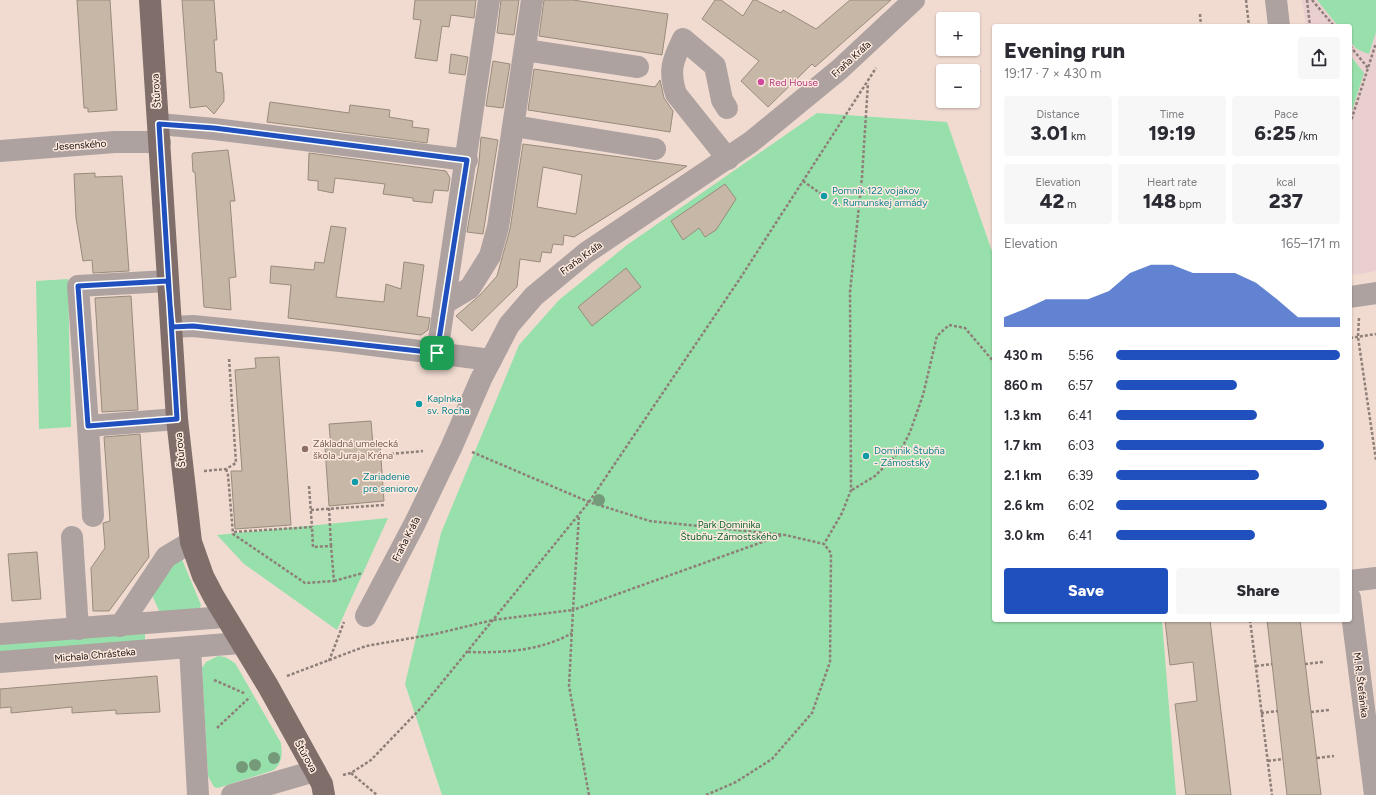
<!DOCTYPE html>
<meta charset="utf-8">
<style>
body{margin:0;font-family:Figtree,sans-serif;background:#f7f7f7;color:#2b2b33;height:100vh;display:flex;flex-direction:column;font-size:15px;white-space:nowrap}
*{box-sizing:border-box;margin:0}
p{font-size:13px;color:#7c7c81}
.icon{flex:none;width:22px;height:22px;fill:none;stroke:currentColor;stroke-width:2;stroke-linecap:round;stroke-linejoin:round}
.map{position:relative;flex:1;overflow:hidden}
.panel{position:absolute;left:992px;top:24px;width:360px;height:598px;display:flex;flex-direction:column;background:#fff;border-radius:4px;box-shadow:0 1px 3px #0004}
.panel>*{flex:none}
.tools{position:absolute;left:936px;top:12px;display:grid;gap:8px}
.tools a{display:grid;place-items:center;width:44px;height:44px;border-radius:4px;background:#fff;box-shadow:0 1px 3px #0004;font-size:20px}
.pin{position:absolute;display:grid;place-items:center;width:34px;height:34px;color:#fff;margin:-17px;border-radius:8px;box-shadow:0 2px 6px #0006}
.round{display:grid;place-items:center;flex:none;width:42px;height:42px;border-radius:4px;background:#f7f7f7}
.headline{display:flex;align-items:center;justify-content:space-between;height:68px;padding:0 12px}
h1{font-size:22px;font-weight:800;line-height:30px}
.stats{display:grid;grid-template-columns:repeat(3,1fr);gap:6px;height:68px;padding:4px 12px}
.stats div{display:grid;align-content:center;border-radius:4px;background:#f7f7f7;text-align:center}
.stats b{font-size:20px;font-weight:800}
.stats small{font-size:11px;font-weight:400}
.stats p{font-size:11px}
.chart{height:112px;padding:8px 12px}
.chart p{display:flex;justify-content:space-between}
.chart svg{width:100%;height:72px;margin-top:4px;fill:#2050be;opacity:.7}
.button{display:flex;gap:8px;margin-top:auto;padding:8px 12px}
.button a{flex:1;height:46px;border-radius:4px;background:#2050be;color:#fff;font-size:16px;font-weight:800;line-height:46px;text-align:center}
.button a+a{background:#f7f7f7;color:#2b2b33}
ul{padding:0 12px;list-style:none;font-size:13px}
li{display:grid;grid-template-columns:64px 48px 1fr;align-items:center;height:30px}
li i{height:10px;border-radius:5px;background:#2050be}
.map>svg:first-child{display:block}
.commercial{fill:#eacfd0}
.green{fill:#97e0ab}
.building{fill:#c6b7a7;stroke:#998b7c;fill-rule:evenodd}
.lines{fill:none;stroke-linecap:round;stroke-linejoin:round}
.path{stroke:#8e7f78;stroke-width:2.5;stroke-dasharray:3 2;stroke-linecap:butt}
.minor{stroke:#ada2a0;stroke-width:22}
.major{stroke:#806e6a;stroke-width:22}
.tree{fill:#759a7a}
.route-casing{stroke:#fff;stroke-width:8}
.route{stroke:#2050be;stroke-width:5}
.hotel-dot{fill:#d1479c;stroke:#fee9de;stroke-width:1.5}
.culture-dot{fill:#0f9aa8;stroke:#fee9de;stroke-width:1.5}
.education-dot{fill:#8d6e63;stroke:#fee9de;stroke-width:1.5}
.labels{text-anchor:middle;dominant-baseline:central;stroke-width:3;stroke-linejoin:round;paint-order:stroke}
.street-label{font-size:10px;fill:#19120e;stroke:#fee9de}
.hotel-label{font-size:10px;fill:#b23c85;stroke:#fee9de;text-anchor:start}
.culture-label{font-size:10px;fill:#0d838f;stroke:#fee9de;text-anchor:start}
.education-label{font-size:10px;fill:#785e54;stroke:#fee9de;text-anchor:start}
.park-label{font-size:10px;fill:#0f6433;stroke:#fee9de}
</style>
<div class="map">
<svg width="1376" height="795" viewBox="0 0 1376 795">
<rect width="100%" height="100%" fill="#f1dbd1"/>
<polygon class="commercial" points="1302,0 1376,0 1376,271 1355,275 1350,272 1350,26 1306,26"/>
<g class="green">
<path d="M1317,0H1376V32L1369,54C1351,48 1350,44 1350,26H1338Z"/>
<polygon points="1350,55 1364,73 1350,117"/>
<polygon points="817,113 947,122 994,257 994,620 1162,620 1176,795 442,795 405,684 441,533 519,345 559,300 627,245"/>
<polygon points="68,279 71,427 39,429 36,281"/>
<polygon points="388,518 337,630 244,564 217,535"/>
<polygon points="181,557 201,605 198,612 161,615 152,595 173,565"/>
<polygon points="145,634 145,640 0,654 0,643"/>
<path d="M218,656L225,657L235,663L281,743C282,755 283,761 274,770L218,788L214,787L208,776L202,668L206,662Z"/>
</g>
<g class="building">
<polygon points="77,0 110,0 117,110 88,112 88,108 84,108"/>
<polygon points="182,0 214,0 217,40 214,40 216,72 222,73 224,93 224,101 214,114 206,106 190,108"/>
<polygon points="415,0 476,0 474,18 451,15 449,27 442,26 437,61 415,58 421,20 413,19"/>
<polygon points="501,0 519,0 514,35 497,33"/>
<polygon points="544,0 573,0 668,14 662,55 539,36"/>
<polygon points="715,0 721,0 743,16 753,0 756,0 781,13 783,10 816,29 850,0 891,0 815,67 812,64 768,107 741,81 759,61 702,19"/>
<polygon points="451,54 468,57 465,75 449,73"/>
<polygon points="493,61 510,64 503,108 486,106"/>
<polygon points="534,69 655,87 660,80 664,98 673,111 670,132 528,110"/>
<polygon points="270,102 349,113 350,105 390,110 389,117 413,121 412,127 429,129 427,143 267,122"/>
<polygon points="481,137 498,140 483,234 467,232 479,162"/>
<path d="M523,144L687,166L574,237L564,235L563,245L553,244L551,253L542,252L540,262L520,259L517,287L472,331L456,316L480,295L497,276L510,229ZM543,167L582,175L576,214L537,207Z"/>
<polygon points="228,150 235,201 230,201 236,277 229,278 231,310 204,307 195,172 193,172 192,155 193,153"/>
<polygon points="309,153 446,171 450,178 448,191 434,190 432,203 413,201 413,198 383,194 385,184 335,178 333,193 318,190 318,181 308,180"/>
<polygon points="95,173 95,177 122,176 129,271 93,273 92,260 83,261 76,218 74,174"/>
<polygon points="725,184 736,199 716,230 705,237 699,228 683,240 671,221"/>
<polygon points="331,226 346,228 336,297 384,302 386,284 401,289 404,262 424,265 417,316 430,318 428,330 421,335 288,318 291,285 270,283 271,266 314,270 315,262 324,263"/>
<polygon points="626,268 641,287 592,326 578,307"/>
<polygon points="131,296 138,410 102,412 95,298"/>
<polygon points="279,357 291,525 235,529 231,471 242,471 235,370 256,368 255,358"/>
<polygon points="371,421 373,445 380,444 384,501 329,506 325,448 331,448 329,424"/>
<polygon points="140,434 149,557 109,611 93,611 91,568 105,548 103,523 110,521 104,437"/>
<polygon points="37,552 41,599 12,601 8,554"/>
<polygon points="1165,620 1210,620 1231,795 1186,795 1175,704 1197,701 1193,662 1170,665"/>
<polygon points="1267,620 1300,620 1321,795 1287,795"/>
<polygon points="157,676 160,712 116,714 116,710 72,713 72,707 11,713 11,707 0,708 0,689"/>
</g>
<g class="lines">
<g class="path">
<polyline points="1246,0 1249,26"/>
<polyline points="1307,0 1310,26"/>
<polyline points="1312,0 1334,26"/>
<polyline points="1200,14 1201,26"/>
<polyline points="1350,46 1368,68"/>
<polyline points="1350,124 1376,43"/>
<polyline points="803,181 824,196"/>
<polyline points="1359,318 1358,337 1376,460"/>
<polyline points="1350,338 1376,334"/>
<polyline points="472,452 589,502 650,521 785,535 824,544 842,513 851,490 850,292 862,177 868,83"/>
<polyline points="381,455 423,451"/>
<polyline points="226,469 228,475 233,534 305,583 334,581 331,546 313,547 312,527 233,532"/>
<polyline points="204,471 226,469 236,463 229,358"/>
<polyline points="309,486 312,527"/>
<polyline points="852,490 875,476 901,450 910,432 923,395 937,336 949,325 965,328 994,362"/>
<polyline points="329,508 331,546"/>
<polyline points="311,510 384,505"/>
<polyline points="334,581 363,573"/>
<polyline points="1250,620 1272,795"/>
<path d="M468,652C503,653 541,651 572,633"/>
<polyline points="329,661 344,622"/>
<polyline points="1305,664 1323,662"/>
<polyline points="1256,666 1272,664"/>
<polyline points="287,676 366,646 435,634 493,620 573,610 579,515"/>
<polyline points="214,680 246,694"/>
<polyline points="1311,712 1329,710"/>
<polyline points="1261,713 1278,711"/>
<polyline points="217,728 250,697"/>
<polyline points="1317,758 1334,756"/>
<polyline points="1268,761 1283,759"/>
<polyline points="351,773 377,795"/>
<polyline points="343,775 351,773 371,760 422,707 589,502 739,280 876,68"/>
<polyline points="589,795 569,686 573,610 782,535"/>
<polyline points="706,795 736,782 772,759 812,713 830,662 831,553 824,544"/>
</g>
<g class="minor">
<polyline points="1276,0 1279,26"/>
<polyline points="525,50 638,67"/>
<path d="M727,108L722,100L715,66L683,39C673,60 668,70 676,94L728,159"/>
<polyline points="159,124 214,129 467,160"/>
<polyline points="514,126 655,149"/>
<polyline points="0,151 115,142 160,142"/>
<polyline points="168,281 78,286 88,426 177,419"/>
<polyline points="1350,297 1376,293"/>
<polyline points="445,303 470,288 490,256 498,227 532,0"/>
<polyline points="172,327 193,326 340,341 491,360"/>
<polyline points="437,353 489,0"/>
<polyline points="88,426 93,516"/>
<polyline points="72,537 78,629"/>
<polyline points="1350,581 1376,578"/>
<polyline points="1350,598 1375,795"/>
<polyline points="366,616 415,523 451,448 481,379 509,325 534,296 586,253 751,142 840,69 914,0"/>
<polyline points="120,626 166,557 191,542"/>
<polyline points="0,634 225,617"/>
<polyline points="190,647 198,795"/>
<polyline points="0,662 240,643"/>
<polyline points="232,795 315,771"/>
</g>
<polyline class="major" points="150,0 177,419 191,542 203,576 214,597 268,686 315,771 322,784 324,795"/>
</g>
<g class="tree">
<circle cx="599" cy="500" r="6"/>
<circle cx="274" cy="758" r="6"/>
<circle cx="255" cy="765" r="6"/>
<circle cx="242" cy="767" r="6"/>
</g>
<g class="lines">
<g class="route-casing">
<polyline id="route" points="437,353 193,326 172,327 168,281 78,286 88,426 177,419 159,124 214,128 467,160 437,353"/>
</g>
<use href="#route" class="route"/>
</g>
<circle class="hotel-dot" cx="761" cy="82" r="4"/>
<g class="culture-dot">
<circle cx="824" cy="196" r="4"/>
<circle cx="419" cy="404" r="4"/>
<circle cx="866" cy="456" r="4"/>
<circle cx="355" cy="482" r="4"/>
</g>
<circle class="education-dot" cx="305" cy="449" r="4"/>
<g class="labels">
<g class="street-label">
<text transform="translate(851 59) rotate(-42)">Fraňa Kráľa</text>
<text transform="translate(156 91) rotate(-94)">Štúrova</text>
<text transform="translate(80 145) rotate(-4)">Jesenského</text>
<text transform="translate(581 258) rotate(-36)">Fraňa Kráľa</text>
<text transform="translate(180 450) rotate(-96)">Štúrova</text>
<text transform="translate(406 539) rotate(-63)">Fraňa Kráľa</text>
<text transform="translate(95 655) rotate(-5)">Michala Chrásteka</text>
<text transform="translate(1361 685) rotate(83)">M. R. Štefánika</text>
<text transform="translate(306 756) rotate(61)">Štúrova</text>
</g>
<g class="hotel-label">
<text x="769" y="82">Red House</text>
</g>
<g class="culture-label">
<text x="832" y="190">Pomník 122 vojakov<tspan x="832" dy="12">4. Rumunskej armády</tspan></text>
<text x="427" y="398">Kaplnka<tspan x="427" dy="12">sv. Rocha</tspan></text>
<text x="874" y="450">Dominik Štubňa<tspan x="874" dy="12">- Zámostský</tspan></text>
<text x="363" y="476">Zariadenie<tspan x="363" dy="12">pre seniorov</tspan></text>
</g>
<g class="education-label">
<text x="313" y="443">Základná umelecká<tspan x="313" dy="12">škola Juraja Kréna</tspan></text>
</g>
<g class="park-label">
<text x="729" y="524">Park Dominika<tspan x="729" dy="12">Štubňu-Zámostského</tspan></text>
</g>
</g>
</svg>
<div class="tools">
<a>+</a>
<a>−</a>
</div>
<div class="pin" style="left:437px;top:353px;background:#1e9e55"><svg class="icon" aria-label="arrive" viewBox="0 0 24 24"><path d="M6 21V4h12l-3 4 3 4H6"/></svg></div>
<section class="panel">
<div class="headline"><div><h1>Evening run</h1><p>19:17 · 7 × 430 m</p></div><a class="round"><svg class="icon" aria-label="share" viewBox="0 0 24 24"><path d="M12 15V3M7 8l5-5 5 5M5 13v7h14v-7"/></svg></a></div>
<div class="stats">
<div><p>Distance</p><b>3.01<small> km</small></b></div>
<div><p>Time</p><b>19:19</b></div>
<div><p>Pace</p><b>6:25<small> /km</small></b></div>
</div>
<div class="stats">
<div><p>Elevation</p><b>42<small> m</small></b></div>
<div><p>Heart rate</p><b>148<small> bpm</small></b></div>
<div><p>kcal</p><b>237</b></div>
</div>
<div class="chart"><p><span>Elevation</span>165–171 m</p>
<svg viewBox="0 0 160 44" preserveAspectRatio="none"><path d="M0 44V38L10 33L20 27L30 27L40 27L50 22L60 11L70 6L80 6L90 11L100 11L110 11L120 17L130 27L140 38L150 38L160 38V44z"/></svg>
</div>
<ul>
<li><b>430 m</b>5:56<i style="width:100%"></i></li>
<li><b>860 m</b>6:57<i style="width:54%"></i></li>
<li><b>1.3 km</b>6:41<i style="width:63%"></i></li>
<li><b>1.7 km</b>6:03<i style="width:93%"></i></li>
<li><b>2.1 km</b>6:39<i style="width:64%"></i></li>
<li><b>2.6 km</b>6:02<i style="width:94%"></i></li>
<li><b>3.0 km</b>6:41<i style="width:62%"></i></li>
</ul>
<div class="button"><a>Save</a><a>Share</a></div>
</section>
</div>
